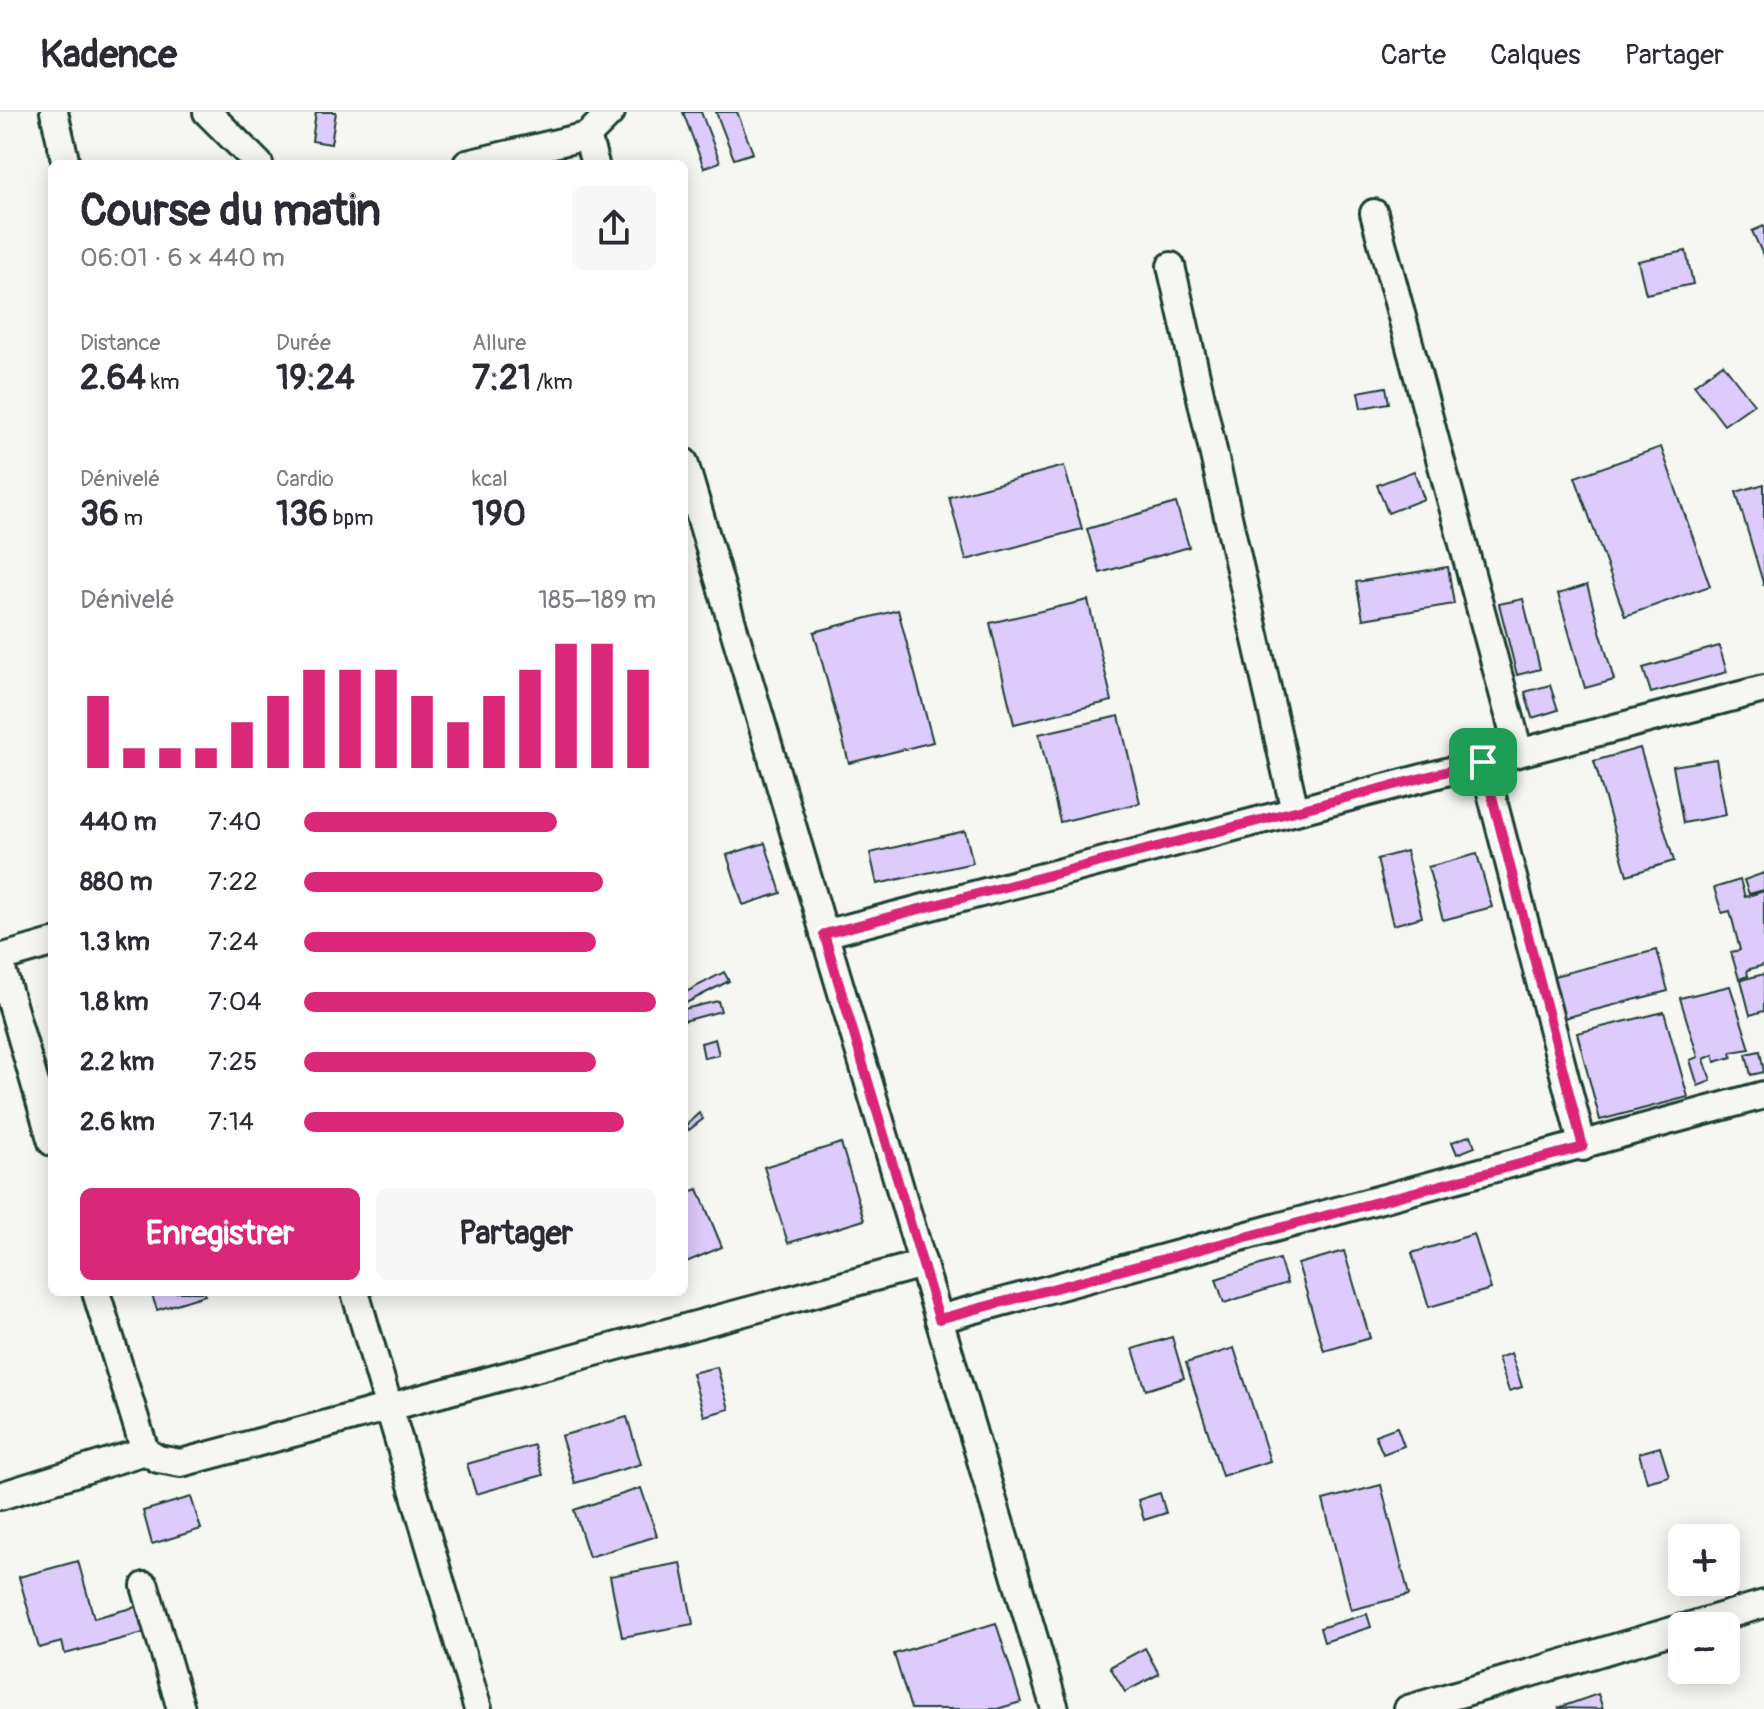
<!DOCTYPE html>
<html lang="fr">
<meta charset="utf-8">
<style>
body{margin:0;font-family:Pangolin,sans-serif;background:#f7f7f7;color:#2b2b33;height:100vh;display:flex;flex-direction:column;font-size:30px;white-space:nowrap}
*{box-sizing:border-box;margin:0}
p{font-size:26px;color:#7c7c81}
.icon{flex:none;width:44px;height:44px;fill:none;stroke:currentColor;stroke-width:2;stroke-linecap:round;stroke-linejoin:round}
.map{position:relative;flex:1;overflow:hidden}
.drawer{position:absolute;left:48px;top:48px;width:640px;height:1136px;display:flex;flex-direction:column;background:#fff;border-radius:12px;box-shadow:0 4px 20px #0003}
.drawer>*{flex:none}
.fabs{position:absolute;left:1668px;top:1412px;display:grid;gap:16px}
.fabs a{display:grid;place-items:center;width:72px;height:72px;border-radius:12px;background:#fff;box-shadow:0 4px 20px #0003;font-size:40px}
.pin{position:absolute;display:grid;place-items:center;width:68px;height:68px;color:#fff;margin:-34px;border-radius:16px;box-shadow:0 4px 12px #0006}
.round{display:grid;place-items:center;flex:none;width:84px;height:84px;border-radius:12px;background:#f7f7f7}
.headline{display:flex;align-items:center;justify-content:space-between;height:136px;padding:0 32px}
h1{font-size:44px;font-weight:700;line-height:60px}
.metrics{display:grid;grid-template-columns:repeat(3,1fr);gap:12px;height:136px;padding:8px 32px}
.metrics div{display:grid;align-content:center}
.metrics b{font-size:34px;font-weight:700}
.metrics small{font-size:22px;font-weight:400}
.metrics p{font-size:22px}
.chart{height:224px;padding:16px 32px}
.chart p{display:flex;justify-content:space-between}
.chart svg{width:100%;height:144px;margin-top:8px;stroke:#db2777;stroke-width:6}
.action{display:flex;gap:16px;margin-top:auto;padding:16px 32px}
.action a{flex:1;height:92px;border-radius:12px;background:#db2777;color:#fff;font-size:32px;font-weight:700;line-height:92px;text-align:center}
.action a+a{background:#f7f7f7;color:#2b2b33}
ul{padding:0 32px;list-style:none;font-size:26px}
li{display:grid;grid-template-columns:128px 96px 1fr;align-items:center;height:60px}
li i{height:20px;border-radius:10px;background:#db2777}
header{display:flex;align-items:center;gap:48px;box-sizing:border-box;height:112px;padding:0 40px;background:#fff;border-bottom:2px solid #e1e1e2}
header strong{font-size:38px}
nav{display:flex;gap:44px;margin-inline-start:auto;font-size:28px}
.map>svg:first-child{display:block}
.building{fill:#ddcbfc;stroke:#1f3d34;stroke-width:2}
.lines{fill:none;stroke-linecap:round;stroke-linejoin:round}
.minor-casing{stroke:#1f3d34;stroke-width:32}
.minor{stroke:#f6f6f2;stroke-width:26}
.route-casing{stroke:#fff;stroke-width:16}
.route{stroke:#db2777;stroke-width:10}
</style>
<header>
<strong>Kadence</strong>
<nav><a>Carte</a><a>Calques</a><a>Partager</a></nav>
</header>
<div class="map">
<svg width="1764" height="1597" viewBox="0 0 1764 1597">
<rect width="100%" height="100%" fill="#f6f6f2"/>
<filter id="ink" filterUnits="userSpaceOnUse"><feTurbulence type="fractalNoise" baseFrequency=".0125" numOctaves="2"/><feDisplacementMap in="SourceGraphic" scale="16" xChannelSelector="R" yChannelSelector="G"/><feConvolveMatrix kernelMatrix="1 2 1 2 8 2 1 2 1" color-interpolation-filters="sRGB"/></filter>
<g filter="url(#ink)">
<g class="building">
<polygon points="316,0 336,0 331,32 312,29"/>
<polygon points="683,0 701,0 720,50 704,56"/>
<polygon points="716,0 737,0 753,41 734,47"/>
<polygon points="1764,114 1764,145 1752,119"/>
<polygon points="1686,139 1693,172 1646,182 1638,149"/>
<polygon points="1723,252 1754,292 1724,313 1694,273"/>
<polygon points="1386,275 1389,291 1361,296 1358,280"/>
<polygon points="1661,335 1710,474 1625,504 1575,365"/>
<polygon points="1064,354 1082,417 966,448 949,385"/>
<polygon points="1414,359 1424,387 1388,401 1377,373"/>
<polygon points="1764,372 1764,474 1736,380"/>
<polygon points="1176,391 1189,435 1100,461 1087,417"/>
<polygon points="1448,455 1454,492 1363,507 1356,470"/>
<polygon points="1587,473 1614,568 1585,576 1558,482"/>
<polygon points="1523,487 1540,557 1517,563 1499,492"/>
<polygon points="1088,488 1112,589 1014,612 990,511"/>
<polygon points="898,498 933,630 849,651 814,520"/>
<polygon points="1719,534 1727,560 1651,581 1643,556"/>
<polygon points="1550,573 1558,598 1532,606 1525,580"/>
<polygon points="1119,604 1140,691 1060,710 1039,622"/>
<polygon points="1640,636 1674,749 1627,763 1594,649"/>
<polygon points="1716,647 1726,703 1683,711 1673,654"/>
<polygon points="965,719 973,751 877,772 870,741"/>
<polygon points="765,731 781,781 743,793 727,743"/>
<polygon points="1406,739 1422,805 1393,813 1377,747"/>
<polygon points="1477,742 1492,795 1443,808 1428,755"/>
<polygon points="1764,761 1764,778 1749,782 1744,768"/>
<polygon points="1740,768 1745,785 1764,779 1764,853 1747,858 1748,864 1739,867 1731,840 1740,838 1730,799 1722,801 1714,776"/>
<polygon points="1657,838 1668,879 1560,907 1550,865"/>
<polygon points="724,860 729,869 684,892 684,881"/>
<polygon points="1764,862 1764,899 1750,903 1741,868"/>
<polygon points="1730,874 1750,937 1731,940 1732,945 1715,950 1713,943 1704,947 1711,969 1698,974 1690,948 1698,945 1680,886"/>
<polygon points="718,889 721,899 684,909 684,897"/>
<polygon points="1664,900 1688,985 1600,1008 1577,921"/>
<polygon points="715,927 719,943 704,946 701,931"/>
<polygon points="1760,939 1764,960 1751,963 1746,942"/>
<polygon points="699,1001 703,1007 689,1018 686,1013"/>
<polygon points="1471,1023 1475,1035 1457,1042 1452,1030"/>
<polygon points="841,1031 864,1108 788,1131 764,1055"/>
<polygon points="698,1077 722,1135 684,1151 684,1082"/>
<polygon points="1474,1122 1491,1177 1429,1195 1412,1141"/>
<polygon points="1344,1139 1370,1226 1324,1239 1298,1152"/>
<polygon points="1279,1147 1287,1171 1224,1191 1216,1167"/>
<polygon points="151,1180 204,1180 205,1183 157,1198"/>
<polygon points="1172,1225 1184,1266 1146,1278 1133,1237"/>
<polygon points="1234,1236 1270,1349 1222,1364 1186,1251"/>
<polygon points="1511,1241 1522,1275 1509,1279 1498,1246"/>
<polygon points="717,1255 729,1297 704,1304 692,1261"/>
<polygon points="627,1305 641,1352 575,1371 561,1324"/>
<polygon points="1397,1315 1404,1334 1383,1342 1375,1323"/>
<polygon points="534,1333 543,1363 476,1382 467,1352"/>
<polygon points="1660,1335 1669,1364 1647,1370 1639,1341"/>
<polygon points="1381,1373 1409,1483 1351,1498 1323,1388"/>
<polygon points="641,1376 657,1424 589,1445 574,1398"/>
<polygon points="1160,1381 1166,1401 1144,1408 1138,1388"/>
<polygon points="191,1385 201,1417 152,1432 143,1399"/>
<polygon points="78,1449 94,1506 139,1494 147,1520 65,1542 62,1530 39,1536 19,1465"/>
<polygon points="681,1451 693,1512 622,1525 610,1464"/>
<polygon points="1367,1502 1371,1515 1324,1530 1320,1516"/>
<polygon points="996,1511 1021,1590 997,1597 911,1597 894,1542"/>
<polygon points="1145,1536 1159,1562 1125,1580 1110,1555"/>
<polygon points="1598,1582 1603,1597 1558,1596"/>
</g>
<g class="lines">
<g class="minor-casing">
<g id="minor">
<polyline points="54,0 66,52"/>
<polyline points="207,0 259,52"/>
<polyline points="587,24 595,52"/>
<polyline points="467,52 587,24 611,0"/>
<polyline points="1374,101 1519,640"/>
<polyline points="1171,154 1295,699"/>
<polyline points="684,350 1055,1597"/>
<polyline points="1483,650 1583,1035"/>
<polyline points="824,822 1764,577"/>
<polyline points="0,846 52,831"/>
<polyline points="0,851 52,1030"/>
<polyline points="96,1180 145,1339 158,1347 181,1351 923,1152"/>
<polyline points="355,1180 478,1597"/>
<polyline points="939,1207 1764,983"/>
<polyline points="0,1384 145,1339"/>
<polyline points="145,1474 181,1597"/>
<polyline points="1690,1514 1764,1492"/>
<polyline points="1408,1597 1682,1516"/>
</g>
</g>
<use href="#minor" class="minor"/>
</g>
</g>
<g class="lines" filter="url(#ink)">
<g class="route-casing">
<polygon id="route" points="1483,650 1583,1035 939,1207 824,822"/>
</g>
<use href="#route" class="route"/>
</g>
</svg>
<div class="fabs">
<a>+</a>
<a>−</a>
</div>
<div class="pin" style="left:1483px;top:650px;background:#1e9e55"><svg class="icon" aria-label="arrive" viewBox="0 0 24 24"><path d="M6 21V4h12l-3 4 3 4H6"/></svg></div>
<section class="drawer">
<div class="headline"><div><h1>Course du matin</h1><p>06:01 · 6 × 440 m</p></div><a class="round"><svg class="icon" aria-label="share" viewBox="0 0 24 24"><path d="M12 15V3M7 8l5-5 5 5M5 13v7h14v-7"/></svg></a></div>
<div class="metrics">
<div><p>Distance</p><b>2.64<small> km</small></b></div>
<div><p>Durée</p><b>19:24</b></div>
<div><p>Allure</p><b>7:21<small> /km</small></b></div>
</div>
<div class="metrics">
<div><p>Dénivelé</p><b>36<small> m</small></b></div>
<div><p>Cardio</p><b>136<small> bpm</small></b></div>
<div><p>kcal</p><b>190</b></div>
</div>
<div class="chart"><p><span>Dénivelé</span>185–189 m</p>
<svg viewBox="0 0 160 44" preserveAspectRatio="none"><path d="M5 44V22M15 44V38M25 44V38M35 44V38M45 44V30M55 44V22M65 44V14M75 44V14M85 44V14M95 44V22M105 44V30M115 44V22M125 44V14M135 44V6M145 44V6M155 44V14"/></svg>
</div>
<ul>
<li><b>440 m</b>7:40<i style="width:72%"></i></li>
<li><b>880 m</b>7:22<i style="width:85%"></i></li>
<li><b>1.3 km</b>7:24<i style="width:83%"></i></li>
<li><b>1.8 km</b>7:04<i style="width:100%"></i></li>
<li><b>2.2 km</b>7:25<i style="width:83%"></i></li>
<li><b>2.6 km</b>7:14<i style="width:91%"></i></li>
</ul>
<div class="action"><a>Enregistrer</a><a>Partager</a></div>
</section>
</div>
